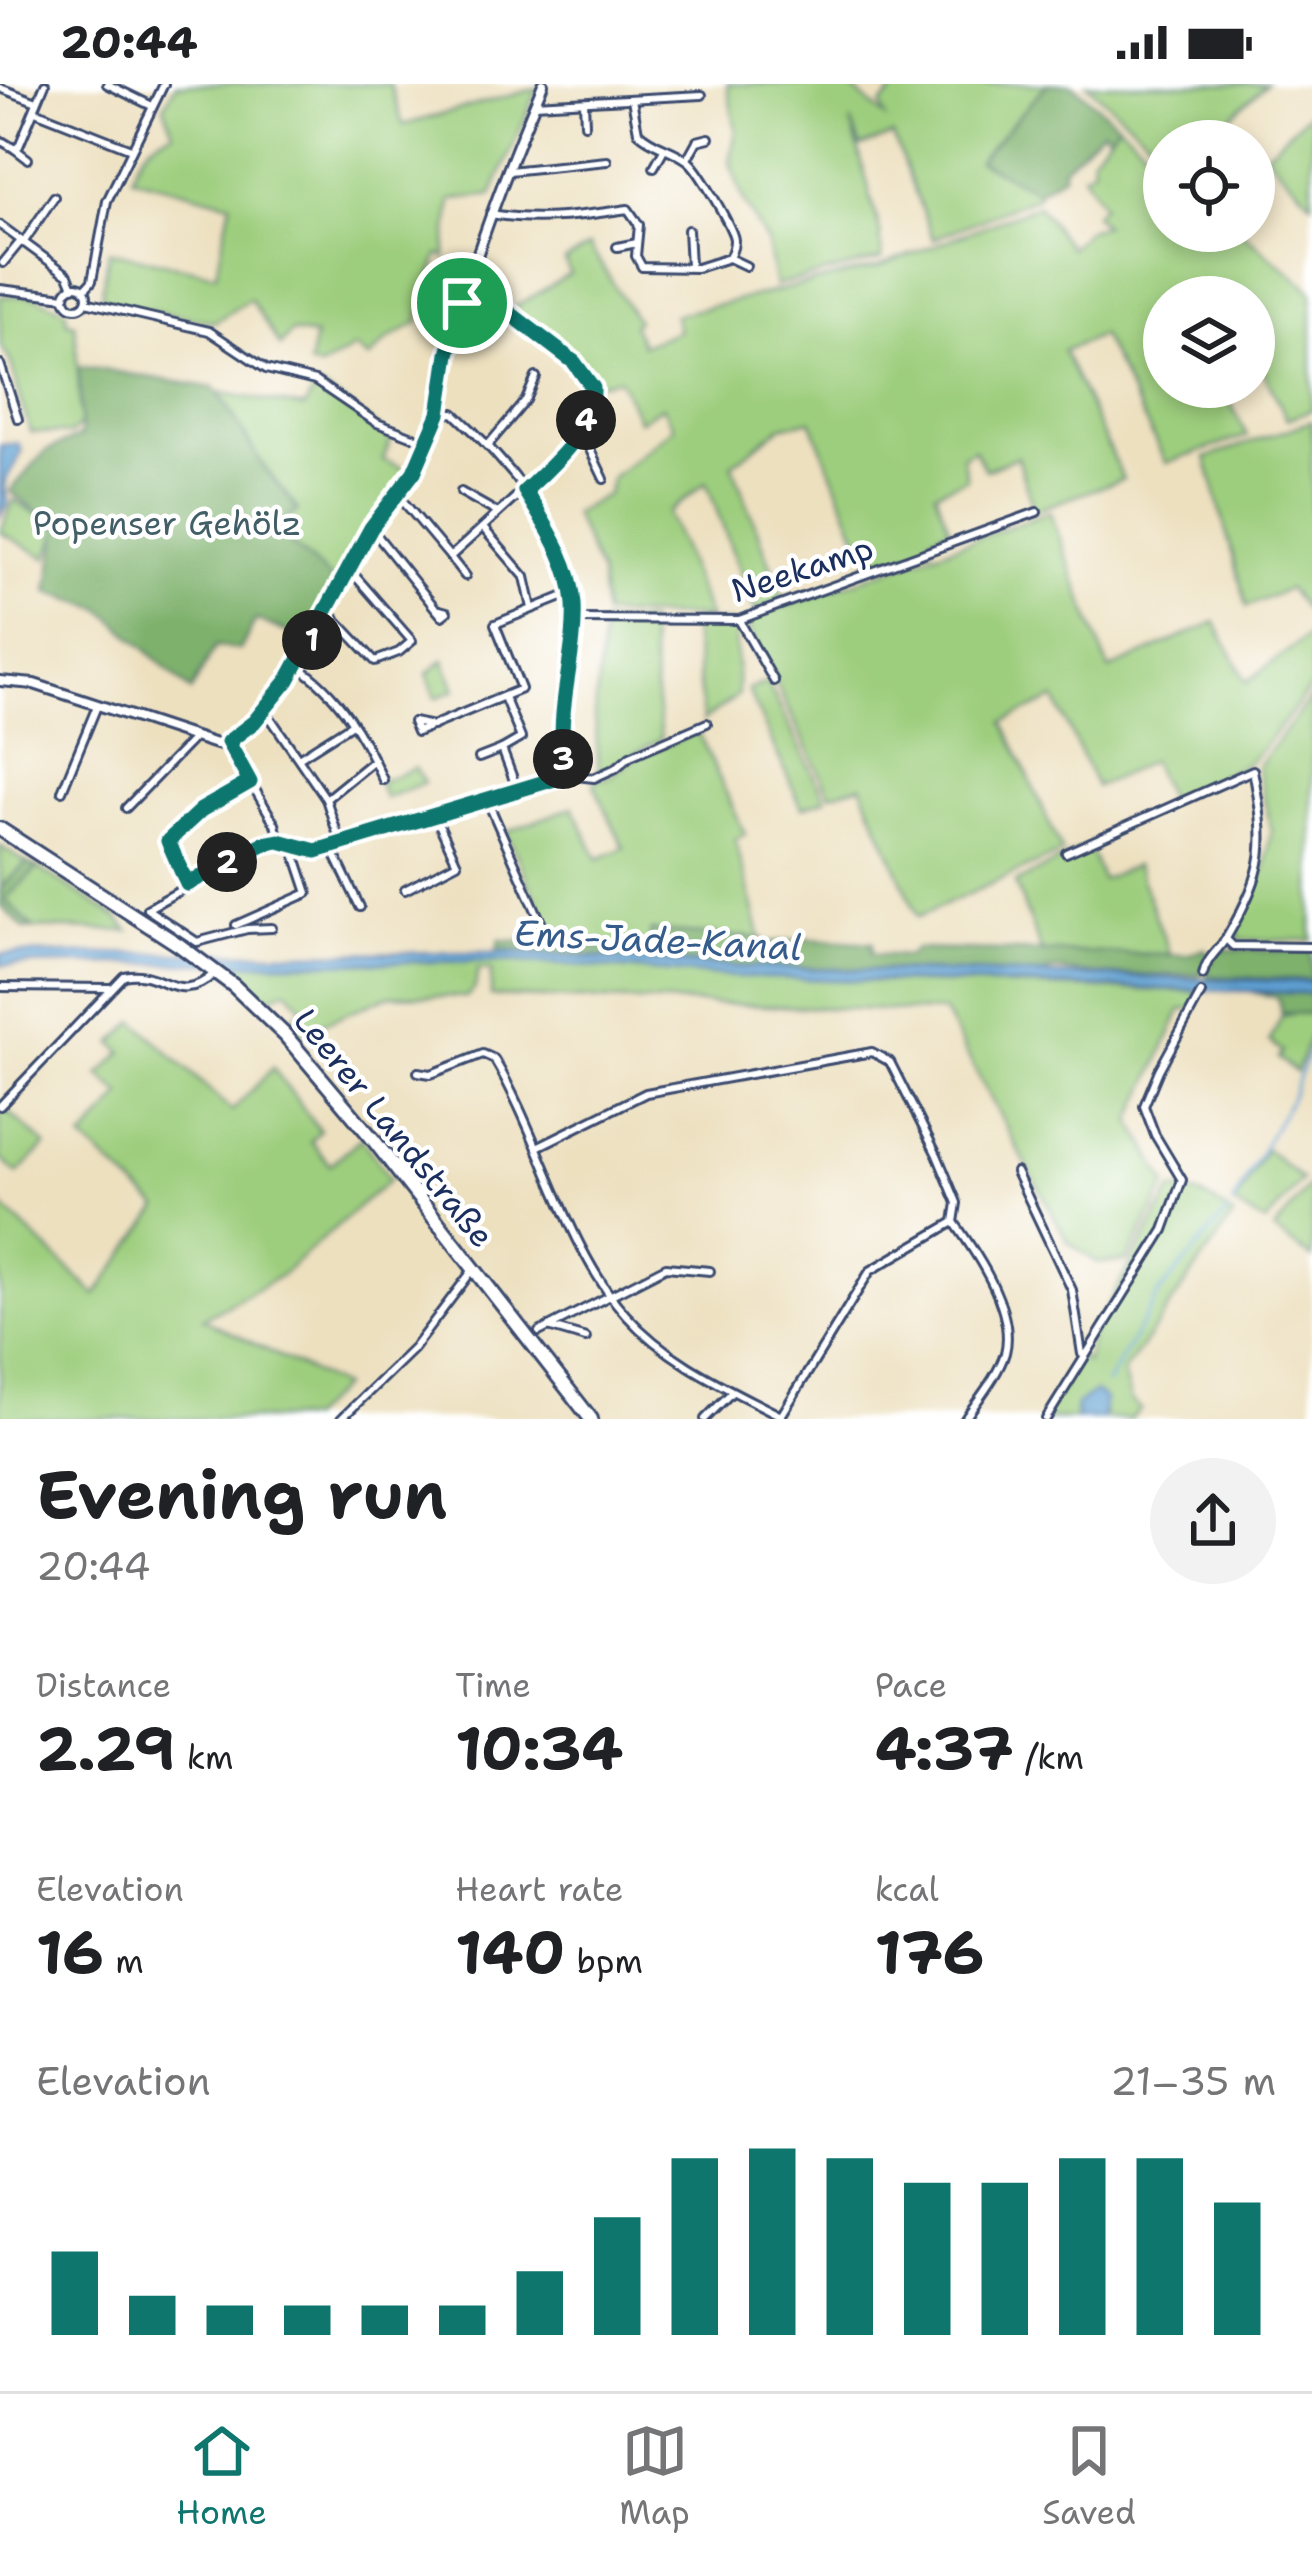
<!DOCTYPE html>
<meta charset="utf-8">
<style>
body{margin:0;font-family:"Shantell Sans",sans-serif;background:#f2f2f2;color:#202124;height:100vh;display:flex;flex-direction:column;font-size:45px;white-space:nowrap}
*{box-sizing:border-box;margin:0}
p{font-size:39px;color:#757577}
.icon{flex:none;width:66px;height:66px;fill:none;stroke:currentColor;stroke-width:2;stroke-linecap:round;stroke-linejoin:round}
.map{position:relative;height:1335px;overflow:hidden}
.drawer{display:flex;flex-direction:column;background:#fff;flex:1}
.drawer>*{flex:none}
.controls{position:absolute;left:1143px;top:36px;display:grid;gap:24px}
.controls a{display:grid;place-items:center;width:132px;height:132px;border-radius:50%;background:#fff;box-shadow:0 6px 18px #0003;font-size:60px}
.pin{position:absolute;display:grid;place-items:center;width:102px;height:102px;color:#fff;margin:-51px;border:6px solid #fff;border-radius:50%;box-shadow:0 3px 12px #0007}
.km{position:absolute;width:60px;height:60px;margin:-30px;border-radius:50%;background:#222;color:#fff;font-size:33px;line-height:60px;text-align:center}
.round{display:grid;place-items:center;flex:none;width:126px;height:126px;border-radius:63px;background:#f2f2f2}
.overview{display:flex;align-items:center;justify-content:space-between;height:204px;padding:0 36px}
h1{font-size:66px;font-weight:700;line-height:90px}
.metrics{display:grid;grid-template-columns:repeat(3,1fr);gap:18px;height:204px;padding:12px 36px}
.metrics div{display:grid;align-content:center}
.metrics b{font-size:60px;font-weight:700}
.metrics small{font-size:33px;font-weight:400}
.metrics p{font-size:33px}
.chart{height:336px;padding:24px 36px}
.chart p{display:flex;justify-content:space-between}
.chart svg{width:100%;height:216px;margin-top:12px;stroke:#0f766e;stroke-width:6}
.status{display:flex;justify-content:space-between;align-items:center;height:84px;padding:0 60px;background:#fff;direction:ltr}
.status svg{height:33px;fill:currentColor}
.tab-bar{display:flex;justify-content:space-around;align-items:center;height:168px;border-top:3px solid #e0e0e0;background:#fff;font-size:33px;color:#757577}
.tab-bar a{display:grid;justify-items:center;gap:6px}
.tab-bar .selected{color:#0f766e}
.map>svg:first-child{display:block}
.green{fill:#9dce7d;stroke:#5c7e6e;stroke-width:3}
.forest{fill:#7eb16c;stroke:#4c7065;stroke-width:3}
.water{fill:#5ea0d2;stroke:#3c6898;stroke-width:3}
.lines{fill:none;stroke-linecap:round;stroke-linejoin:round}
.stream{stroke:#5ea0d2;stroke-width:3}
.minor-casing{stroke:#3a4a6d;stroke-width:12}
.tertiary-casing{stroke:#3a4a6d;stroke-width:14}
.primary-casing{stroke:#3a4a6d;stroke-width:18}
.minor{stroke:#fff;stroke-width:6}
.tertiary{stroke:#fff;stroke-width:8}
.primary{stroke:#fff;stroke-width:12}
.route-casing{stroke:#fff;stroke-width:24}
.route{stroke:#0f766e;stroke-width:15}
.labels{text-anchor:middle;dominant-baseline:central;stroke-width:9;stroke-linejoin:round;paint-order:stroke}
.park-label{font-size:33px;fill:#425f67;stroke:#fff}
.street-label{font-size:33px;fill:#1b2f5e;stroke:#fff}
.water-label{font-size:36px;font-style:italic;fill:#365c8c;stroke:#fff}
</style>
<div class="status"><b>20:44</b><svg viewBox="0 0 49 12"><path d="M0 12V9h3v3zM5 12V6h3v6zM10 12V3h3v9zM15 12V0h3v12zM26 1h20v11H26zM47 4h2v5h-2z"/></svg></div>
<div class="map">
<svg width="1312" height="1335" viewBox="0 0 1312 1335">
<rect width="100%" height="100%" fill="#fff"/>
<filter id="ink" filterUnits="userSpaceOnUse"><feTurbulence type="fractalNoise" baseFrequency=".00833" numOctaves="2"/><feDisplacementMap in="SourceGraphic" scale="24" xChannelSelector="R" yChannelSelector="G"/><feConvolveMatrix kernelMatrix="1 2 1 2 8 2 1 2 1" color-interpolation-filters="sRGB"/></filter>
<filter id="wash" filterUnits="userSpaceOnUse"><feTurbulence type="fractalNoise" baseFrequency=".004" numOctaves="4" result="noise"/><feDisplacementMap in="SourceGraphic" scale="48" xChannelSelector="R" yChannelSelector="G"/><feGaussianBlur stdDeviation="2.7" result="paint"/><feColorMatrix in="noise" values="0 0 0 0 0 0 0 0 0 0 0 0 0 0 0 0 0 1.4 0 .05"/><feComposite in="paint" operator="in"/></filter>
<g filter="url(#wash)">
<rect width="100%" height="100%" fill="#ede0bf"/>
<g class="green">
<path d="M176,0H390L403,41L538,4L492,111L451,116L446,173L438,171L418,238L387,256L369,275L355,264L320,284L309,281L315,252L291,248L280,262L250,215L215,238L115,220L101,212L109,167L216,190L231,119L132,93C139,69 149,57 173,48L164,22Z"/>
<polygon points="727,0 835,0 839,5 838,0 847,0 885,33 881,21 901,0 1047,0 979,76 1037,107 1038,112 933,155 893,51 861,63 851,37 880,147 882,175 775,202 767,159 744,117 730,79 736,46"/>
<polygon points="1087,0 1266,0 1204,57 1164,57 1164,69"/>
<polygon points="1312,26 1312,118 1265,70"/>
<polygon points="1119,40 1164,81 1164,147 1241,147 1312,207 1312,326 1287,335 1254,268 1254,213 1227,213 1223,207 1209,213 1164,213 1164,303 1223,303 1247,352 1166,379 1101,251 1063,267 1123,395 1034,427 1017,373 985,386 974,365 962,372 967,394 935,408 950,445 929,453 932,463 870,484 811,336 781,343 732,380 784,516 755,527 706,398 668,429 709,533 604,531 600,490 573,430 608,410 611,394 674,343 662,322 639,337 619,294 596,300 576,275 512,225 570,190 565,177 589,162 637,237 632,241 642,261 678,247 674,231 879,183 1038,121 1069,164 1087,146 1104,141 1094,130 1103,121 1083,90 1093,84 1092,72"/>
<polygon points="0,212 34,212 66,226 67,238 75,240 81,339 71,350 30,348 10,276 0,262"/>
<polygon points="316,303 327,307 392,353 383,376 411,387 369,441 334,498 274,444 297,425 264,383 219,308 304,324"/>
<polygon points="1312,337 1312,534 1288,505 1247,523 1206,374"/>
<polygon points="14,416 59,444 47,474 0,448"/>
<polygon points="1050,428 1109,586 1215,538 1247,598 1312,549 1312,602 1262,665 1249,678 1169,718 1151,677 1096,703 1055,615 1004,638 1062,768 918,833 861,701 830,710 747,541 752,534"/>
<polygon points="648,538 661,655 599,689 595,631 603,539"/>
<polygon points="692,538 735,539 738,611 703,637"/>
<polygon points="444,576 455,606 436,614 427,590"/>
<polygon points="767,598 826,715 802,724 748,606"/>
<polygon points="1312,612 1312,856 1241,856 1236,846 1265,786 1271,747 1257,683"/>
<polygon points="698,648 745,750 735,755 761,854 651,847 649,867 550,862 549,843 506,748 573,723 598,775 624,764 594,701 596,696 609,693 639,672"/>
<polygon points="415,684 424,699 385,714 378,698"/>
<polygon points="0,762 27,779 0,804"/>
<polygon points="1088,762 1102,796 1136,781 1170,870 1042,869 1015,799"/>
<polygon points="38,784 118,834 129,847 33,844 4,815"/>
<polygon points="510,877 741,893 1199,908 1193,925 1181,926 1132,1037 1167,1101 1127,1177 1098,1179 1068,1158 944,928 491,912 491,886 478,885 475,904 466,913 390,911 298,950 286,939 304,924 286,905 262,918 219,880"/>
<polygon points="1296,929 1312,930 1312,947 1296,988 1278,974 1282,968 1270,957 1282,932"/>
<polygon points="135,937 232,1027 273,984 320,1047 311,1057 330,1081 361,1054 390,1095 280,1192 203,1234 341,1303 308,1335 0,1335 0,1120 96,1211 159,1124 83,1056 122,1011 99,991 123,968 113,959"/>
<polygon points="5,1025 46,1061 18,1090 0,1074 0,1030"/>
<polygon points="1266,1065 1302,1096 1266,1139 1234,1121"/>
<polygon points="1312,1098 1312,1174 1274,1147"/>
<path d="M1172,1106C1195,1107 1217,1117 1233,1133L1123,1289L1131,1317L1141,1325L1131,1335H1102L1105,1329L1075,1325L1076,1335H1043L1079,1273L1087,1278L1090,1253Z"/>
</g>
<g class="forest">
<polygon points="1047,0 1072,0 1119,40 1109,51 1103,45 1063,83 1063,91 1037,107 978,77"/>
<polygon points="79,282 215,304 264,383 298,426 275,445 334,498 307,556 256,536 240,566 216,562 191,607 102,525 48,508 58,444 10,407 46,367 81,352"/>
<polygon points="27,779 38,784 5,815 33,844 24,845 0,821 0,804"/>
<polygon points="651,847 761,854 768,859 807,855 872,859 872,870 907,872 915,865 1187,871 1205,865 1209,870 1201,891 1098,891 1055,886 1040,890 738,882 497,865 500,856 648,867"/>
<polygon points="1220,865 1312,868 1312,896 1207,892 1208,882"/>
<polygon points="1252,908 1312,910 1312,930 1281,929 1278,914"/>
</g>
<g class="water">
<path d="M18,359L22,368C11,391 0,392 8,419L0,432V361Z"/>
<polygon points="506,868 738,883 1312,898 1312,909 740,893 509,877 0,881 0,870"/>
<polygon points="1095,1308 1105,1315 1102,1335 1076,1335 1076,1321"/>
</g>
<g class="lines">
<g class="stream">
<polyline points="1232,1121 1292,1011 1312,958"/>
<polyline points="1107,1300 1158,1211 1228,1128"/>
</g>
</g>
</g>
<g filter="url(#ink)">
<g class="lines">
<g class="minor-casing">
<g id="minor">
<polyline points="107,0 152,22"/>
<polyline points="0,4 37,18"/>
<polyline points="584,18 585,40"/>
<polyline points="534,20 702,11"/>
<polyline points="35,27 131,65"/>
<polyline points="0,56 15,65 19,62 45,0"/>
<polyline points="15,65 28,75"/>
<polyline points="687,75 697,57 709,54"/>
<polyline points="654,83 663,67"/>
<polyline points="509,87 607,77"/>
<path d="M490,130C537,138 581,132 628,125L639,141L636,172L642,183L697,184L729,174C732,168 734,163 734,156C734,146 697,82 687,76C671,64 654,63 638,48L632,15"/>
<polyline points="0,141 68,191 73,203"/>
<polyline points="688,146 690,181"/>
<polyline points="23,159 54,113"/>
<polyline points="617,163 637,159"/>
<polyline points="729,174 746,182"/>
<polyline points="3,179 21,157"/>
<circle cx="76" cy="213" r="11"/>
<polyline points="0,205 65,213"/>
<polyline points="84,206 92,197 107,117 164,0"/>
<polyline points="86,218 209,247 266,285 315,297 377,339 429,359"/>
<polyline points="0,280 18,335"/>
<polyline points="580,345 604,395"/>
<polyline points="489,360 526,316 536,293"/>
<polyline points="461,408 498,429"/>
<path d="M397,410L450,473L563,370L594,318C592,275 503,222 469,198"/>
<polyline points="371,444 436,525 442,532 447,528 436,525"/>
<polyline points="484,445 525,493 532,524"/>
<polyline points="450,473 465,492"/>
<polyline points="327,526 375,577 399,568 412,557 350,486"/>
<polyline points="574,535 739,536 1037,428"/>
<polyline points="739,536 774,597"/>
<path d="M297,582C338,608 364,653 383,696"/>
<polyline points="504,613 521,654 502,665 517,705"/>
<polyline points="265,626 326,715 341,761"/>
<polyline points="433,642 413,638 417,648 521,605 495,540 572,509"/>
<polyline points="228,659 275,740 279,756"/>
<polyline points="300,673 352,640"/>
<polyline points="479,674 502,665"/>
<polyline points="548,696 567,691 594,694 616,684 630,672 707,639"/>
<polyline points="62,707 97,622"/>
<polyline points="326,715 374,676"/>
<polyline points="487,716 548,854"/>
<polyline points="126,724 193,655"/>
<polyline points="331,763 360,823"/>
<path d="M1066,769L1253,686C1267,760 1267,784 1228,851C1219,867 1207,872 1203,891"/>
<polyline points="187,800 168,757 201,726 250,698"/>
<polyline points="405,806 457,779 436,734"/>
<polyline points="236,841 308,809 296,773 297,763"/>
<path d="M272,844L247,845L197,858L147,825L263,760L279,756L316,767L341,761L539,699C573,679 560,659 563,626C567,592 574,557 574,523C572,451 504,374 454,329L439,330"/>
<polyline points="1226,855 1233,862 1312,863"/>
<polyline points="0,903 110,904"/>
<path d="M418,988L431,990L483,970L494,975C540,1052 568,1167 626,1231C668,1278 727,1304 781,1332"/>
<path d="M0,1022L124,892C160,883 177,924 215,889"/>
<polyline points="537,1063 646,1009 872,968 890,978 937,1071 957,1119 954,1138"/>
<polyline points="1016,1088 1072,1206 1082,1270"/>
<polyline points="548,1243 586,1254"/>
<polyline points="539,1248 666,1183 710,1187"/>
<path d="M781,1332L870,1187L954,1138C977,1170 1016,1227 1005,1269C998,1292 978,1315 965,1335"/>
<polyline points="341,1335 413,1265 472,1187"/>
<polyline points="705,1335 732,1308"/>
<polyline points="1046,1335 1164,1146 1182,1096 1155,1051 1144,1022 1159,986 1201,909"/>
</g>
</g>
<g class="tertiary-casing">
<path id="tertiary" d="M0,597L34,600L216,660C279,655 340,491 373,442C394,411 419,385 433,350C445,318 444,284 453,251C476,165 508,82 543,0"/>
</g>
<g class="primary-casing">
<polyline id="primary" points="0,745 179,861 234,902 285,951 372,1054 591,1335"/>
</g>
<use href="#minor" class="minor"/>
<use href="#tertiary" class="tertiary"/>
<use href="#primary" class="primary"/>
</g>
</g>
<g class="lines" filter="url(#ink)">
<g class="route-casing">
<path id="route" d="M469,198L574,278L593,304C595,345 552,381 525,407C546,442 571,478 574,520C577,577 551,634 568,691L316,767L279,757L263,760L187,800L168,757L201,726L250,698L228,658L254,638L288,596L371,444L414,388L439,330L448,270Z"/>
</g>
<use href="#route" class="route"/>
</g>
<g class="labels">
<g class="park-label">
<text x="167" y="439">Popenser Gehölz</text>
</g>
<g class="street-label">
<text transform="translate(802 485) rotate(-18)">Neekamp</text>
<text transform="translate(394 1044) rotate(51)">Leerer Landstraße</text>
</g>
<g class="water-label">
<text transform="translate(658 856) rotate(3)">Ems-Jade-Kanal</text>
</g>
</g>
</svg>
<div class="controls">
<a><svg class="icon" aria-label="locate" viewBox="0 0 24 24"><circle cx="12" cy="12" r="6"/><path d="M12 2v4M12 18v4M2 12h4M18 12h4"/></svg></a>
<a><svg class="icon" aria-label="layers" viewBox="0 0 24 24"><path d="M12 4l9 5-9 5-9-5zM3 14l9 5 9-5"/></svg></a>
</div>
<div class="pin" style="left:462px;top:219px;background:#1e9e55"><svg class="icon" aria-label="arrive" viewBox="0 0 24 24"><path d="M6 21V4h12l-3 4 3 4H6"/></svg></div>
<b class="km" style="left:312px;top:556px">1</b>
<b class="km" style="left:227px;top:778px">2</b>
<b class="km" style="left:563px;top:675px">3</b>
<b class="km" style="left:586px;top:336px">4</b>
</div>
<section class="drawer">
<div class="overview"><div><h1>Evening run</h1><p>20:44</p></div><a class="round"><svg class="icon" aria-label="share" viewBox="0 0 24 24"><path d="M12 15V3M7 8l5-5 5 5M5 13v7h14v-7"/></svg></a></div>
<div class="metrics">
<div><p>Distance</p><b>2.29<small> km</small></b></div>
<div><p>Time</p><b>10:34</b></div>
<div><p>Pace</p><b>4:37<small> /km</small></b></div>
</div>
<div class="metrics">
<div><p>Elevation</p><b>16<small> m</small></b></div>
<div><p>Heart rate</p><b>140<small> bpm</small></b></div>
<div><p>kcal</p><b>176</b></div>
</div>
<div class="chart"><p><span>Elevation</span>21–35 m</p>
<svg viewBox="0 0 160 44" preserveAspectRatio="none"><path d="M5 44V27M15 44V36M25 44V38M35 44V38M45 44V38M55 44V38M65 44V31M75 44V20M85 44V8M95 44V6M105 44V8M115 44V13M125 44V13M135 44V8M145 44V8M155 44V17"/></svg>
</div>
</section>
<nav class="tab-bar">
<a class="selected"><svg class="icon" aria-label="home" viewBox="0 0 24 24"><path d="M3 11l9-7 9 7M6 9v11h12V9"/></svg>Home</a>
<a><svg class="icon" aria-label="map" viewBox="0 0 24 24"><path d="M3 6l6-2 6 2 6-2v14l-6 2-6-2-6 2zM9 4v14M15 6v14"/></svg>Map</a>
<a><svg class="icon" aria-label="saved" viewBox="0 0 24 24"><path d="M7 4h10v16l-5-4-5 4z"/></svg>Saved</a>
</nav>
